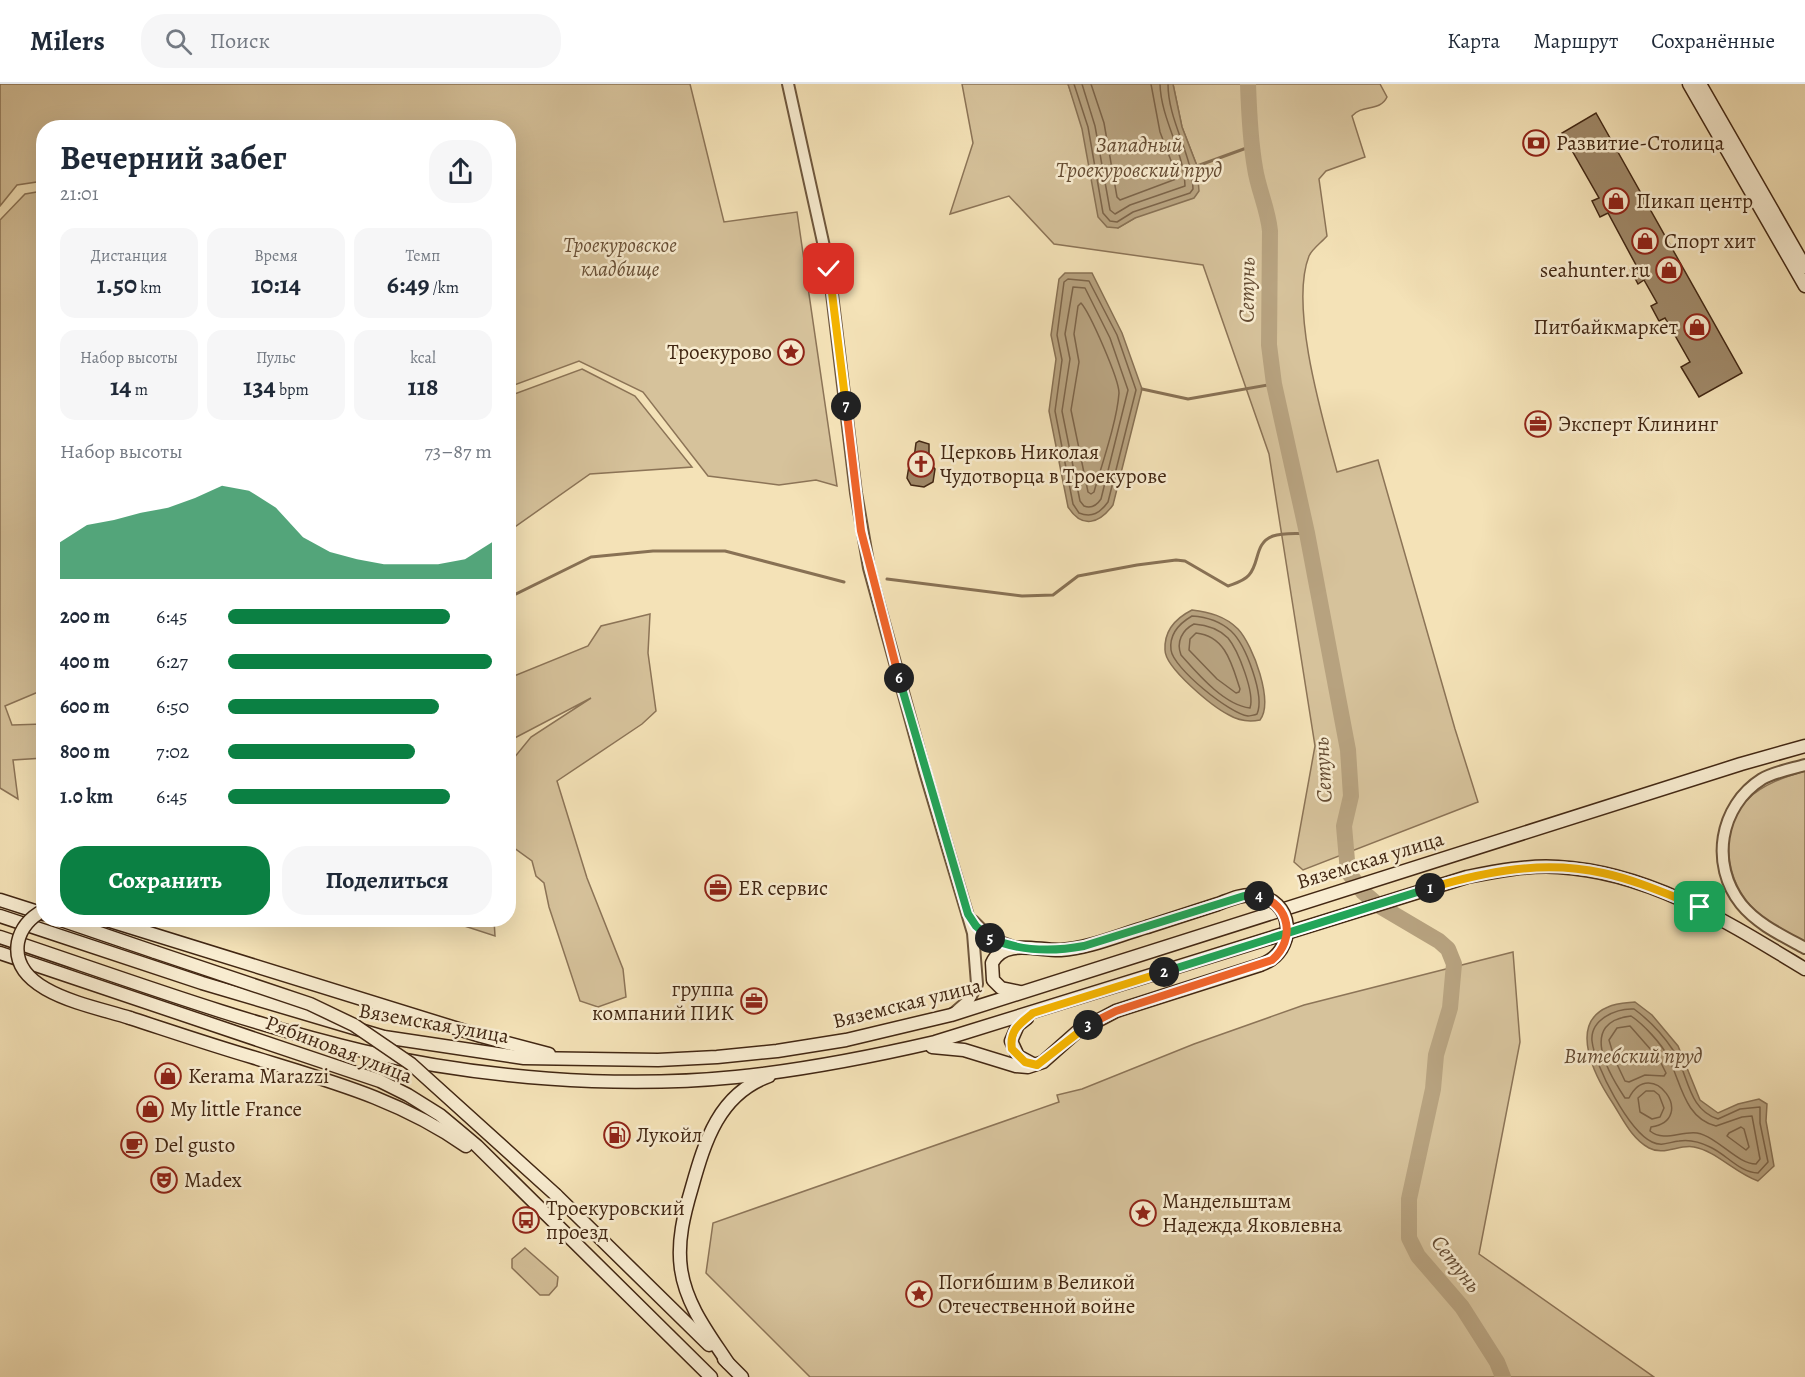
<!DOCTYPE html>
<html lang="ru">
<meta charset="utf-8">
<style>
body{margin:0;font-family:Alegreya,serif;background:#f6f6f7;color:#1f2937;height:100vh;display:flex;flex-direction:column;font-size:22px;white-space:nowrap}
*{box-sizing:border-box;margin:0}
p{font-size:20px;color:#747a83}
.icon{flex:none;width:33px;height:33px;fill:none;stroke:currentColor;stroke-width:2;stroke-linecap:round;stroke-linejoin:round}
.map{position:relative;flex:1;overflow:hidden}
.panel{position:absolute;left:36px;top:36px;width:480px;height:807px;display:flex;flex-direction:column;background:#fff;border-radius:24px;box-shadow:0 6px 24px #0002}
.panel>*{flex:none}
.pin{position:absolute;display:grid;place-items:center;width:51px;height:51px;color:#fff;margin:-26px;border-radius:12px;box-shadow:0 3px 9px #0006}
.km{position:absolute;width:30px;height:30px;margin:-15px;border-radius:50%;background:#222;color:#fff;font-size:16px;line-height:30px;text-align:center}
.round{display:grid;place-items:center;flex:none;width:63px;height:63px;border-radius:24px;background:#f6f6f7}
.overview{display:flex;align-items:center;justify-content:space-between;height:102px;padding:0 24px}
h1{font-size:33px;font-weight:600;line-height:45px}
.figures{display:grid;grid-template-columns:repeat(3,1fr);gap:9px;height:102px;padding:6px 24px}
.figures div{display:grid;align-content:center;border-radius:15px;background:#f6f6f7;text-align:center}
.figures b{font-size:26px;font-weight:600}
.figures small{font-size:16px;font-weight:400}
.figures p{font-size:16px}
.chart{height:168px;padding:12px 24px}
.chart p{display:flex;justify-content:space-between}
.chart svg{width:100%;height:108px;margin-top:6px;fill:#0b8043;opacity:.7}
.cta{display:flex;gap:12px;margin-top:auto;padding:12px 24px}
.cta a{flex:1;height:69px;border-radius:24px;background:#0b8043;color:#fff;font-size:24px;font-weight:600;line-height:69px;text-align:center}
.cta a+a{background:#f6f6f7;color:#1f2937}
ul{padding:0 24px;list-style:none;font-size:20px}
li{display:grid;grid-template-columns:96px 72px 1fr;align-items:center;height:45px}
li i{height:15px;border-radius:8px;background:#0b8043}
header{display:flex;align-items:center;gap:36px;box-sizing:border-box;height:84px;padding:0 30px;background:#fff;border-bottom:2px solid #e0e1e3}
header strong{font-size:28px}
nav{display:flex;gap:33px;margin-inline-start:auto;font-size:21px}
.search{width:420px;height:54px;background:#f6f6f7;display:flex;align-items:center;gap:15px;box-sizing:border-box;padding:0 21px;border-radius:24px;color:#747a83;font-size:22px}
.map>svg:first-child{display:block}
.green{fill:#d6c29b;stroke:#8c7457;stroke-width:1.5}
.water{fill:#b7a27f;stroke:#887154;stroke-width:1.5}
.lines{fill:none;stroke-linecap:round;stroke-linejoin:round}
.shore{stroke:#7c6449;stroke-width:1.5}
.stream{stroke:#887154;stroke-width:3}
.river{stroke:#b7a27f;stroke-width:16}
.building{fill:#9f8868;stroke:#422713;stroke-width:1.5}
.tertiary-casing{stroke:#6e563c;stroke-width:14}
.secondary-casing{stroke:#422713;stroke-width:15}
.tertiary{stroke:#f8ecd0;stroke-width:10}
.secondary{stroke:#f8ecd0;stroke-width:12}
.secondary-bridge-casing{stroke:#422713;stroke-width:15;stroke-linecap:butt}
.secondary-bridge{stroke:#f8ecd0;stroke-width:12}
.split-1-casing{stroke:#fff;stroke-width:12}
.split-2-casing{stroke:#fff;stroke-width:12}
.split-3-casing{stroke:#fff;stroke-width:12}
.split-4-casing{stroke:#fff;stroke-width:12}
.split-5-casing{stroke:#fff;stroke-width:12}
.split-6-casing{stroke:#fff;stroke-width:12}
.split-7-casing{stroke:#fff;stroke-width:12}
.split-8-casing{stroke:#fff;stroke-width:12}
.split-1{stroke:#f5b400;stroke-width:8}
.split-2{stroke:#22a559;stroke-width:8}
.split-3{stroke:#f5b400;stroke-width:8}
.split-4{stroke:#f0652b;stroke-width:8}
.split-5{stroke:#22a559;stroke-width:8}
.split-6{stroke:#22a559;stroke-width:8}
.split-7{stroke:#f0652b;stroke-width:8}
.split-8{stroke:#f5b400;stroke-width:8}
.labels{text-anchor:middle;dominant-baseline:central;stroke-width:5;stroke-linejoin:round;paint-order:stroke}
.poi-label{font-size:21px;fill:#422713;stroke:#f8ecd0;text-anchor:start}
.park-label{font-size:21px;font-style:italic;fill:#674e35;stroke:#f8ecd0}
.street-label{font-size:21px;fill:#422713;stroke:#f8ecd0}
.water-label{font-size:22px;font-style:italic;fill:#654c33;stroke:#f8ecd0}
</style>
<header>
<strong>Milers</strong>
<div class="search"><svg class="icon" aria-label="search" viewBox="0 0 24 24"><circle cx="10" cy="10" r="6"/><path d="M15 15l6 6"/></svg>Поиск</div>
<nav><a>Карта</a><a>Маршрут</a><a>Сохранённые</a></nav>
</header>
<div class="map">
<svg width="1805" height="1293" viewBox="0 0 1805 1293">
<rect width="100%" height="100%" fill="#f4e2b7"/>
<filter id="stains"><feTurbulence type="fractalNoise" baseFrequency=".00333" numOctaves="4"/><feColorMatrix values="0 0 0 0 .2 0 0 0 0 .09 0 0 0 0 .02 0 0 0 .5 -.17"/></filter>
<radialGradient id="worn" r=".72"><stop offset=".6" stop-color="#630" stop-opacity="0"/><stop offset="1" stop-color="#630" stop-opacity=".3"/></radialGradient>
<g class="green">
<polygon points="0,0 690,0 724,138 797,128 837,402 816,396 779,401 708,392 643,308 579,277 509,303 508,44 44,44 43,97 17,101 0,122"/>
<path d="M962,0H1068L1118,144L1135,134L1197,82L1182,43L1173,0H1380L1387,13C1380,28 1362,20 1352,32L1365,73L1326,87L1319,95L1327,152C1322,158 1312,165 1309,172C1289,223 1323,336 1337,388L1378,376L1455,645L1478,718L1303,786L1294,778L1315,662L1269,370L1203,181L1054,160L1009,112L950,130L973,59Z"/>
<polygon points="43,107 43,606 5,622 12,641 43,640 44,674 13,676 18,715 0,704 0,136 25,110"/>
<polygon points="582,285 635,312 692,383 590,390 509,447 509,312"/>
<polygon points="650,530 648,569 656,627 642,640 557,697 587,794 623,885 626,913 598,923 580,917 549,823 544,799 536,792 532,777 514,764 508,768 509,680 531,653 591,614 509,657 509,594 588,562 601,542"/>
<path d="M1805,687V859C1784,847 1756,833 1743,812C1725,785 1721,739 1748,715C1763,700 1785,693 1805,687Z"/>
<polygon points="446,836 494,836 495,852"/>
<polygon points="1513,868 1520,958 1479,1170 1654,1293 810,1293 706,1189 713,1139 1059,1018 1057,1011 1082,1005 1194,960 1304,921"/>
<polygon points="525,1164 558,1193 557,1202 549,1211 540,1211 512,1184 512,1175"/>
</g>
<g class="water">
<polygon points="1068,0 1173,0 1182,43 1197,82 1199,107 1194,114 1135,134 1118,144 1107,143 1098,133 1082,45"/>
<path d="M1065,189H1092L1122,249L1142,305L1113,421C1099,440 1082,445 1068,423L1049,327L1056,275L1051,251L1059,195Z"/>
<path d="M1192,526C1209,528 1225,532 1238,545C1253,561 1274,618 1260,636C1249,638 1239,637 1229,631C1213,623 1165,584 1165,566C1164,546 1176,534 1192,526Z"/>
<path d="M1635,918L1652,931L1678,962L1700,1016L1718,1029L1738,1020L1759,1015L1767,1020L1766,1037L1774,1082L1758,1097C1735,1089 1716,1067 1694,1063C1679,1060 1664,1072 1649,1064C1631,1054 1623,1035 1612,1018C1596,994 1567,940 1608,923C1616,919 1626,919 1635,918Z"/>
</g>
<g class="lines">
<g class="shore">
<path d="M1074,0L1088,43L1103,129L1110,137L1117,138L1133,128L1190,109L1193,105C1192,69 1168,37 1168,0"/>
<path d="M1082,0L1095,42L1110,126L1115,130L1130,121L1185,102C1184,67 1161,36 1160,0"/>
<polyline points="1091,0 1104,39 1117,113 1120,116 1176,95 1175,87 1160,48 1151,0"/>
<path d="M1068,195L1089,197L1117,251L1136,306L1108,418C1100,429 1092,434 1079,429L1073,420L1055,327L1062,276L1057,251L1064,198Z"/>
<path d="M1073,203L1085,204L1110,254L1128,306L1101,415C1097,421 1092,425 1084,422L1080,417L1062,327L1070,275L1065,250Z"/>
<path d="M1081,219C1090,229 1119,295 1119,309C1117,337 1102,380 1094,408L1091,410L1088,408L1071,326L1079,278L1074,250L1078,222Z"/>
<path d="M1192,532C1207,533 1220,537 1231,547C1246,561 1265,612 1257,630C1255,631 1249,632 1248,632C1230,630 1173,584 1171,566C1169,550 1180,539 1192,532Z"/>
<path d="M1194,540C1207,541 1218,544 1228,554C1238,566 1255,609 1250,624C1224,621 1198,590 1181,571C1176,558 1182,546 1194,540Z"/>
<path d="M1196,549C1226,552 1232,581 1240,605L1239,608L1236,609L1217,595L1189,566L1190,555Z"/>
<path d="M1634,925C1649,936 1663,951 1673,966C1689,990 1687,1025 1718,1035L1740,1025L1760,1023V1039L1768,1078L1758,1089C1740,1089 1726,1070 1710,1063C1700,1058 1691,1055 1679,1057C1669,1058 1662,1063 1652,1058C1629,1047 1595,983 1592,957C1590,935 1617,924 1634,925Z"/>
<path d="M1631,932C1643,940 1662,960 1668,973C1681,998 1684,1034 1716,1042L1742,1033L1752,1032L1760,1075L1756,1080C1737,1080 1718,1053 1697,1049C1680,1047 1664,1058 1650,1047L1651,1043C1699,1036 1651,970 1629,1014H1625C1607,987 1579,938 1631,932Z"/>
<polygon points="1630,942 1659,975 1666,989 1664,992 1645,991 1629,998 1625,997 1615,976 1609,956 1617,944"/>
<polygon points="1646,1007 1654,1007 1659,1011 1664,1024 1660,1033 1652,1035 1640,1028 1638,1014"/>
<polygon points="1741,1043 1744,1045 1749,1063 1746,1066 1727,1052 1729,1049"/>
</g>
<g class="stream">
<polyline points="1197,82 1252,62"/>
<polyline points="1142,305 1188,315 1274,300"/>
<path d="M887,495L1022,512L1053,511L1078,492L1137,481L1176,476L1185,477L1228,502C1236,499 1244,497 1249,491C1260,479 1254,459 1273,452C1283,449 1296,450 1307,449"/>
<polyline points="508,514 591,473 653,467 725,467 844,498"/>
</g>
<path class="river" d="M1248,0C1249,28 1250,56 1255,84C1258,105 1268,125 1270,147L1269,261L1274,300L1307,449L1348,666L1351,712L1344,742L1348,788L1363,808L1378,821L1439,857L1448,865L1454,880L1450,924L1436,971L1433,1005L1409,1115V1154L1418,1172L1462,1223L1497,1278L1503,1293"/>
</g>
<g class="building">
<polygon points="1596,29 1742,289 1699,313 1681,283 1690,278 1665,234 1659,237 1651,222 1657,219 1644,196 1638,200 1630,185 1636,181 1608,129 1600,133 1592,117 1599,114 1562,49"/>
<polygon points="919,357 929,360 929,378 935,385 933,398 924,403 911,401 907,394 909,382 914,374 916,359"/>
</g>
<g class="lines">
<g class="tertiary-casing">
<g id="tertiary">
<polyline points="788,0 829,185 856,409 869,484 925,688 973,849 977,900 969,916 954,929"/>
<path d="M1805,681C1791,685 1774,688 1762,695C1719,722 1710,781 1741,820C1757,840 1783,852 1805,864"/>
<polyline points="973,837 990,854 1014,863"/>
</g>
</g>
<g class="secondary-casing">
<g id="secondary">
<polyline points="1689,0 1805,202"/>
<polyline points="1700,0 1805,183"/>
<polyline points="0,816 44,830"/>
<polyline points="0,832 202,899 384,953 524,974 658,976 717,973 777,967 846,956 951,931 1741,680 1805,662"/>
<polyline points="61,836 155,868"/>
<polyline points="107,836 481,952 549,970"/>
<path d="M0,853C120,893 240,938 363,967C480,994 616,1005 736,993C803,986 870,973 935,958L1467,793C1497,787 1528,781 1558,783C1650,788 1729,839 1805,885"/>
<polyline points="0,869 380,997 408,1011 440,1031 477,1062 711,1293"/>
<path d="M1020,908L1001,904L993,896L992,879C1004,854 1038,867 1061,866C1090,864 1119,851 1147,843"/>
<path d="M130,934C170,947 211,961 252,973C329,997 399,1015 466,1062"/>
<polyline points="1027,934 1018,941 1011,957 1018,972 1033,980"/>
<polyline points="932,963 964,966 1016,982 1028,983 1043,978 1078,947 1116,927 1260,881"/>
<polyline points="556,1111 709,1261"/>
<polyline points="724,1275 742,1293"/>
<path d="M728,1279C709,1250 686,1221 681,1185C677,1157 684,1130 692,1103C705,1057 719,1010 769,992"/>
</g>
</g>
<use href="#tertiary" class="tertiary"/>
<use href="#secondary" class="secondary"/>
<g class="secondary-bridge-casing">
<g id="secondary-bridge">
<path d="M44,826C31,833 21,843 18,858C9,909 94,922 130,934"/>
<path d="M1147,843C1171,835 1194,828 1218,820C1229,816 1241,810 1253,811C1295,813 1299,868 1260,881"/>
<polyline points="155,868 310,920 354,941 411,980 556,1111"/>
</g>
</g>
<use href="#secondary-bridge" class="secondary-bridge"/>
</g>
<g class="lines">
<g class="split-1-casing">
<path id="split-1" d="M1430,804C1487,787 1544,776 1603,789C1636,796 1669,811 1700,823"/>
</g>
<g class="split-2-casing">
<polyline id="split-2" points="1164,888 1430,804"/>
</g>
<g class="split-3-casing">
<path id="split-3" d="M1088,941L1037,981L1025,978L1012,965C1009,947 1019,940 1033,929L1164,888"/>
</g>
<g class="split-4-casing">
<path id="split-4" d="M1088,941L1116,927L1272,876C1296,856 1290,820 1259,812"/>
</g>
<g class="split-5-casing">
<path id="split-5" d="M990,854C1021,868 1052,868 1084,862L1244,812H1259"/>
</g>
<g class="split-6-casing">
<polyline id="split-6" points="899,594 968,830 976,842 990,854"/>
</g>
<g class="split-7-casing">
<polyline id="split-7" points="846,322 861,447 899,594"/>
</g>
<g class="split-8-casing">
<polyline id="split-8" points="829,185 846,322"/>
</g>
<use href="#split-1" class="split-1"/>
<use href="#split-2" class="split-2"/>
<use href="#split-3" class="split-3"/>
<use href="#split-4" class="split-4"/>
<use href="#split-5" class="split-5"/>
<use href="#split-6" class="split-6"/>
<use href="#split-7" class="split-7"/>
<use href="#split-8" class="split-8"/>
</g>
<defs>
<g id="bank-ring" transform="scale(1.35)"><circle r="9.5" fill="#f8ecd0" stroke="#8f2418" stroke-width="1.5"/><path d="M-6-4H6V4H-6ZM0-2.3a2.3 2.3 0 1 0 0 4.6a2.3 2.3 0 1 0 0-4.6Z" fill="#8f2418"/></g>
<g id="shop-ring" transform="scale(1.35)"><circle r="9.5" fill="#f8ecd0" stroke="#8f2418" stroke-width="1.5"/><path d="M-5-2.5h2.3a2.7 3.5 0 0 1 5.4 0H5L5.5 6h-11ZM-1.5-2.5h3a1.5 2.3 0 0 0-3 0Z" fill="#8f2418"/></g>
<g id="sight-ring" transform="scale(1.35)"><circle r="9.5" fill="#f8ecd0" stroke="#8f2418" stroke-width="1.5"/><path d="M0-6L1.8-2.2L6-1.7L2.9 1.2L3.7 5.4L0 3.3L-3.7 5.4L-2.9 1.2L-6-1.7L-1.8-2.2Z" fill="#8f2418"/></g>
<g id="office-ring" transform="scale(1.35)"><circle r="9.5" fill="#f8ecd0" stroke="#8f2418" stroke-width="1.5"/><path d="M-6-3h4V-5.5h4V-3h4V5H-6ZM-1-4.5V-3h2v-1.5ZM-6 0V1H6V0Z" fill="#8f2418"/></g>
<g id="church-ring" transform="scale(1.35)"><circle r="9.5" fill="#f8ecd0" stroke="#8f2418" stroke-width="1.5"/><path d="M-1.2-6h2.4v3.5h3.3v2.4h-3.3V6h-2.4V-.1h-3.3v-2.4h3.3Z" fill="#8f2418"/></g>
<g id="fuel-ring" transform="scale(1.35)"><circle r="9.5" fill="#f8ecd0" stroke="#8f2418" stroke-width="1.5"/><path d="M-5.5-6h7V0h2V4h1.3V-2.5L3-4.5l.8-.8L6-3V5H2.5V1h-1V6h-7ZM-4.2-4.7v3.2H.2V-4.7Z" fill="#8f2418"/></g>
<g id="cafe-ring" transform="scale(1.35)"><circle r="9.5" fill="#f8ecd0" stroke="#8f2418" stroke-width="1.5"/><path d="M-5.5-4.5H6V0H3Q3 3.5 0 3.5H-2.5Q-5.5 3.5-5.5 0ZM3-3.2v2h1.7v-2ZM-6 4.5H4V6H-6Z" fill="#8f2418"/></g>
<g id="theatre-ring" transform="scale(1.35)"><circle r="9.5" fill="#f8ecd0" stroke="#8f2418" stroke-width="1.5"/><path d="M-5-5.5Q0-4 5-5.5V0Q5 5 0 6Q-5 5-5 0ZM-3.3-2.5H-1v1.5H-3.3ZM1-2.5H3.3v1.5H1ZM-2.8 1Q0 5.5 2.8 1Z" fill="#8f2418"/></g>
<g id="bus-ring" transform="scale(1.35)"><circle r="9.5" fill="#f8ecd0" stroke="#8f2418" stroke-width="1.5"/><path d="M-5-6H5V4H4V6H2V4H-2V6H-4V4H-5ZM-3.5-4V0h7V-4ZM-3.5 1.2v1.5H-2V1.2ZM2 1.2v1.5H3.5V1.2Z" fill="#8f2418"/></g>
</defs>
<g fill-rule="evenodd">
<use href="#bank-ring" x="1536" y="59"/>
<use href="#shop-ring" x="1616" y="117"/>
<use href="#shop-ring" x="1645" y="157"/>
<use href="#shop-ring" x="1669" y="186"/>
<use href="#shop-ring" x="1697" y="243"/>
<use href="#sight-ring" x="791" y="268"/>
<use href="#office-ring" x="1538" y="340"/>
<use href="#church-ring" x="921" y="380"/>
<use href="#office-ring" x="718" y="804"/>
<use href="#office-ring" x="754" y="917"/>
<use href="#shop-ring" x="168" y="992"/>
<use href="#shop-ring" x="150" y="1025"/>
<use href="#fuel-ring" x="617" y="1051"/>
<use href="#cafe-ring" x="134" y="1061"/>
<use href="#theatre-ring" x="164" y="1096"/>
<use href="#sight-ring" x="1143" y="1129"/>
<use href="#bus-ring" x="526" y="1136"/>
<use href="#sight-ring" x="919" y="1210"/>
</g>
<g class="labels">
<g class="poi-label">
<text x="1556" y="59">Развитие-Столица</text>
<text x="1636" y="117">Пикап центр</text>
<text x="1664" y="157">Спорт хит</text>
<text x="1650" y="186" text-anchor="end">seahunter.ru</text>
<text x="1678" y="243" text-anchor="end">Питбайкмаркет</text>
<text x="772" y="268" text-anchor="end">Троекурово</text>
<text x="1558" y="340">Эксперт Клининг</text>
<text x="940" y="368">Церковь Николая<tspan x="940" dy="24">Чудотворца в Троекурове</tspan></text>
<text x="738" y="804">ER сервис</text>
<text x="734" y="905" text-anchor="end">группа<tspan x="734" dy="24">компаний ПИК</tspan></text>
<text x="188" y="992">Kerama Marazzi</text>
<text x="170" y="1025">My little France</text>
<text x="636" y="1051">Лукойл</text>
<text x="154" y="1061">Del gusto</text>
<text x="184" y="1096">Madex</text>
<text x="1162" y="1117">Мандельштам<tspan x="1162" dy="24">Надежда Яковлевна</tspan></text>
<text x="546" y="1124">Троекуровский<tspan x="546" dy="24">проезд</tspan></text>
<text x="938" y="1198">Погибшим в Великой<tspan x="938" dy="24">Отечественной войне</tspan></text>
</g>
<g class="park-label">
<text x="620" y="161">Троекуровское<tspan x="620" dy="24">кладбище</tspan></text>
</g>
<g class="street-label">
<text transform="translate(1370 776) rotate(-17)">Вяземская улица</text>
<text transform="translate(907 919) rotate(-14)">Вяземская улица</text>
<text transform="translate(434 939) rotate(10)">Вяземская улица</text>
<text transform="translate(339 965) rotate(21)">Рябиновая улица</text>
</g>
<g class="water-label">
<text x="1139" y="61">Западный<tspan x="1139" dy="25">Троекуровский пруд</tspan></text>
<text transform="translate(1247 206) rotate(-89)">Сетунь</text>
<text transform="translate(1323 686) rotate(-93)">Сетунь</text>
<text x="1633" y="972">Витебский пруд</text>
<text transform="translate(1456 1180) rotate(52)">Сетунь</text>
</g>
</g>
<rect width="100%" height="100%" filter="url(#stains)"/>
<rect width="100%" height="100%" fill="url(#worn)"/>
</svg>
<div class="pin" style="left:1700px;top:823px;background:#1e9e55"><svg class="icon" aria-label="arrive" viewBox="0 0 24 24"><path d="M6 21V4h12l-3 4 3 4H6"/></svg></div>
<div class="pin" style="left:829px;top:185px;background:#d93025"><svg class="icon" aria-label="check" viewBox="0 0 24 24"><path d="M5 12l5 5 9-10"/></svg></div>
<b class="km" style="left:1430px;top:804px">1</b>
<b class="km" style="left:1164px;top:888px">2</b>
<b class="km" style="left:1088px;top:941px">3</b>
<b class="km" style="left:1259px;top:812px">4</b>
<b class="km" style="left:990px;top:854px">5</b>
<b class="km" style="left:899px;top:594px">6</b>
<b class="km" style="left:846px;top:322px">7</b>
<section class="panel">
<div class="overview"><div><h1>Вечерний забег</h1><p>21:01</p></div><a class="round"><svg class="icon" aria-label="share" viewBox="0 0 24 24"><path d="M12 15V3M7 8l5-5 5 5M5 13v7h14v-7"/></svg></a></div>
<div class="figures">
<div><p>Дистанция</p><b>1.50<small> km</small></b></div>
<div><p>Время</p><b>10:14</b></div>
<div><p>Темп</p><b>6:49<small> /km</small></b></div>
</div>
<div class="figures">
<div><p>Набор высоты</p><b>14<small> m</small></b></div>
<div><p>Пульс</p><b>134<small> bpm</small></b></div>
<div><p>kcal</p><b>118</b></div>
</div>
<div class="chart"><p><span>Набор высоты</span>73–87 m</p>
<svg viewBox="0 0 160 44" preserveAspectRatio="none"><path d="M0 44V29L10 22L20 20L30 17L40 15L50 11L60 6L70 8L80 15L90 27L100 33L110 36L120 38L130 38L140 38L150 36L160 29V44z"/></svg>
</div>
<ul>
<li><b>200 m</b>6:45<i style="width:84%"></i></li>
<li><b>400 m</b>6:27<i style="width:100%"></i></li>
<li><b>600 m</b>6:50<i style="width:80%"></i></li>
<li><b>800 m</b>7:02<i style="width:71%"></i></li>
<li><b>1.0 km</b>6:45<i style="width:84%"></i></li>
</ul>
<div class="cta"><a>Сохранить</a><a>Поделиться</a></div>
</section>
</div>
